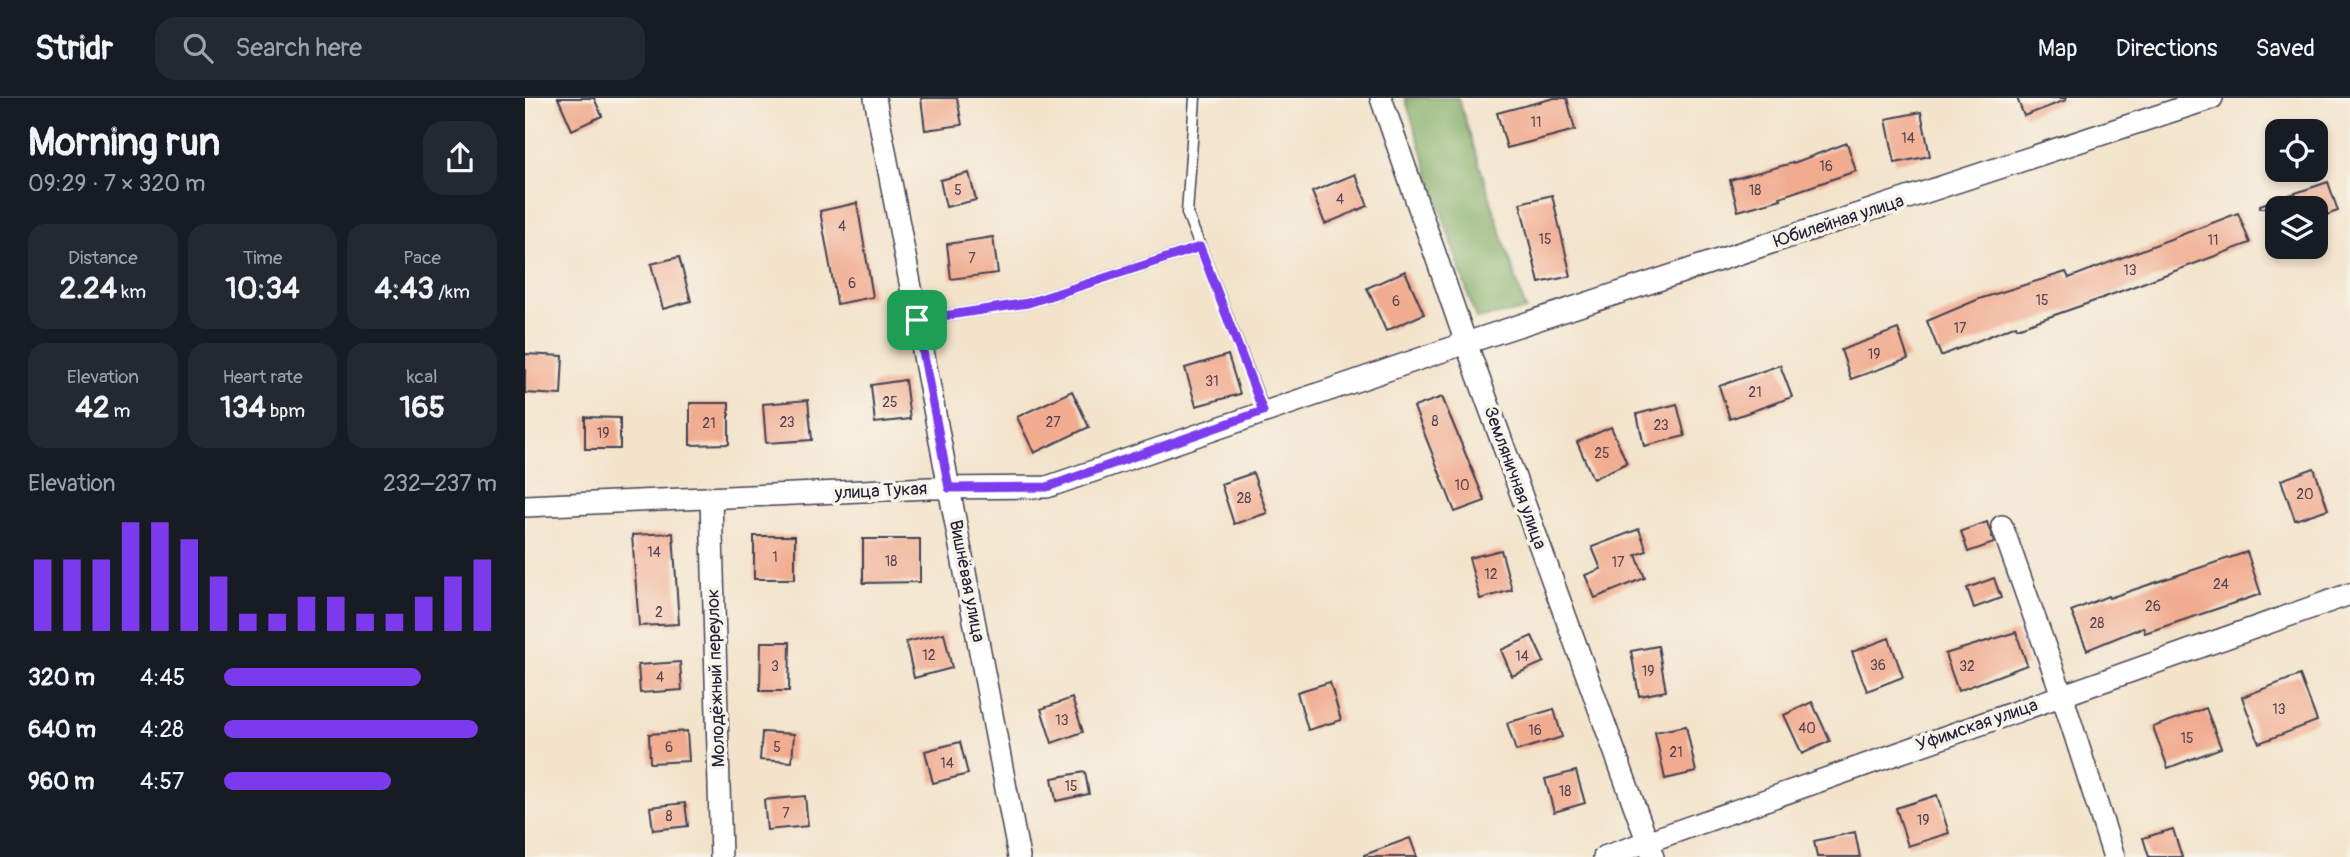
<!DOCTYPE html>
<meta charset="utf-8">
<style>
body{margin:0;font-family:Pangolin,sans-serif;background:#242831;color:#f1f3f6;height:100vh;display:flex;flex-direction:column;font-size:26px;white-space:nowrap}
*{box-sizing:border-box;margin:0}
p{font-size:23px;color:#9ea1a6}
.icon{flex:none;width:38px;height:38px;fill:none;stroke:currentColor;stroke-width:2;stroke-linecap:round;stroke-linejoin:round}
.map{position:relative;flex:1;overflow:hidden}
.side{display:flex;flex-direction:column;background:#171b24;width:525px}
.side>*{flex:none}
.buttons{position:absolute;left:1740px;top:21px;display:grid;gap:14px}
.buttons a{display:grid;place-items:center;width:63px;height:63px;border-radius:14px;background:#171b24;box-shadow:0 4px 10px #0003;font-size:35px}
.pin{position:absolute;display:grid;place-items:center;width:60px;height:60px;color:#fff;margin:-30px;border-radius:14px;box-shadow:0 4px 10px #0006}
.round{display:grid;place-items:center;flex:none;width:74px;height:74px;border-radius:21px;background:#242831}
.summary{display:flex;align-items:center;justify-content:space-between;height:119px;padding:0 28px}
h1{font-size:38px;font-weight:800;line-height:52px}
.stats{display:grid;grid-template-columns:repeat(3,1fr);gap:10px;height:119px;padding:7px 28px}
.stats div{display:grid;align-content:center;border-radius:18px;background:#242831;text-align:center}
.stats b{font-size:30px;font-weight:800}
.stats small{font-size:19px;font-weight:400}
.stats p{font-size:19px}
.chart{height:196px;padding:14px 28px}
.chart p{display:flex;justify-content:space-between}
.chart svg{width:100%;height:126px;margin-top:7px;stroke:#7c3aed;stroke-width:6}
ul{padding:0 28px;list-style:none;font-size:23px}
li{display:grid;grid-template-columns:112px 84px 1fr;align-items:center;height:52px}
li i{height:18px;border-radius:9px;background:#7c3aed}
header{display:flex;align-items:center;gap:42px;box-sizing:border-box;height:98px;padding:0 35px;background:#171b24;border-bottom:2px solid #363941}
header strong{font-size:33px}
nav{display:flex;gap:38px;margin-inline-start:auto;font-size:24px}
.search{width:490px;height:63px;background:#242831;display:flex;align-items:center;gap:18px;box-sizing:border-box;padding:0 24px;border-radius:21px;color:#9ea1a6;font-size:26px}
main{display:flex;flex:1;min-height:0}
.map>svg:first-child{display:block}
.forest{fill:#7eaa62;stroke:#50664e;stroke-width:2}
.building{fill:#f1ab8f}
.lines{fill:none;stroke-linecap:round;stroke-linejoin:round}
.lane-casing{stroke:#413f51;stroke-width:13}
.street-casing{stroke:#413f51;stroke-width:24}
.lane{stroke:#fff;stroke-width:10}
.street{stroke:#fff;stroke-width:21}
.route-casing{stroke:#fff;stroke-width:14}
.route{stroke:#7c3aed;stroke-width:9}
.labels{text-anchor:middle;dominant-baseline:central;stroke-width:7;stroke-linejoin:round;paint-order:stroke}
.number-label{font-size:14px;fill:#564450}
.street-label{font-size:18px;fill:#22223b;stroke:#f7f3e8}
</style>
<header>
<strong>Stridr</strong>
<div class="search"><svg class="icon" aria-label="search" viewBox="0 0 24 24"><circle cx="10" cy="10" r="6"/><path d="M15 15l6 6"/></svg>Search here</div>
<nav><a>Map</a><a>Directions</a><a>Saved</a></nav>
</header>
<main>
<section class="side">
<div class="summary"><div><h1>Morning run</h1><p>09:29 · 7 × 320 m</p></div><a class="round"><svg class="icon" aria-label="share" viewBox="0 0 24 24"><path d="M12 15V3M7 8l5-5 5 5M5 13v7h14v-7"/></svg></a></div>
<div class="stats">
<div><p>Distance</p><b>2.24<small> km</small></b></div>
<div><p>Time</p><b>10:34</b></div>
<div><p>Pace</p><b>4:43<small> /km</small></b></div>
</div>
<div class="stats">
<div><p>Elevation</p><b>42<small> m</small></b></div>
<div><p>Heart rate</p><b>134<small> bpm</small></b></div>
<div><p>kcal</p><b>165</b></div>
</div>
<div class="chart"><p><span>Elevation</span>232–237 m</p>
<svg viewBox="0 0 160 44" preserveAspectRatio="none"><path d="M5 44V19M15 44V19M25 44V19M35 44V6M45 44V6M55 44V12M65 44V25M75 44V38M85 44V38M95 44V32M105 44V32M115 44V38M125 44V38M135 44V32M145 44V25M155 44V19"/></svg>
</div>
<ul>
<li><b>320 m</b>4:45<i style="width:72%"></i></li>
<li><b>640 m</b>4:28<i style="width:93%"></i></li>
<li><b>960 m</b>4:57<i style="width:61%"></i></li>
</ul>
</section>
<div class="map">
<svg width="1825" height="759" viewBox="0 0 1825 759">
<rect width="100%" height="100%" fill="#f7f3e8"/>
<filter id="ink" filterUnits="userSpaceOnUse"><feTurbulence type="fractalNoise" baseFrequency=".0143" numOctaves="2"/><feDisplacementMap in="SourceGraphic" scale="14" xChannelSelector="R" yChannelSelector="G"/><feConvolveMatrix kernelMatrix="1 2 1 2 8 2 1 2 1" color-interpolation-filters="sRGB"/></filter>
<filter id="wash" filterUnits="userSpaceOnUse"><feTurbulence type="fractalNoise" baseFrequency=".00686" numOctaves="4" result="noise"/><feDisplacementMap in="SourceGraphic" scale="28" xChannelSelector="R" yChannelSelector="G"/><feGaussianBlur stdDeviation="1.57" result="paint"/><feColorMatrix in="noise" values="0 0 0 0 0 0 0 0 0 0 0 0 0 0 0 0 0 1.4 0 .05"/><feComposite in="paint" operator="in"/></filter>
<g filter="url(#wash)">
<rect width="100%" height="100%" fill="#f3e3cb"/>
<polygon class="forest" points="880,0 933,0 1001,212 951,221"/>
<g id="blocks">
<g class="building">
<polygon points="33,0 69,0 77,18 47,32"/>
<polygon points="396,0 432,0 437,27 400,32"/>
<polygon points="1029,0 1042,0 1050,32 982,50 972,15"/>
<polygon points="1492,0 1541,0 1541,2 1499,18"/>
<polygon points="1396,14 1405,58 1370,65 1361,21"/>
<polygon points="1322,45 1331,73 1255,99 1256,101 1213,113 1205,82 1271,64"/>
<polygon points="444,75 451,102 421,109 415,82"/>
<polygon points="830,76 843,108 800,126 787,94"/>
<polygon points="1803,84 1813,113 1790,121 1790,110 1735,110 1735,107"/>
<polygon points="1027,97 1046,178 1014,185 995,105"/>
<polygon points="332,105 348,199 312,206 295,113"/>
<polygon points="1713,115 1725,145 1564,205 1492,230 1491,227 1416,258 1402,223 1454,201 1541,174 1544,180"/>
<polygon points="468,139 473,175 426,181 422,146"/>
<polygon points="154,159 166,203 138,211 126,166"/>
<polygon points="880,173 899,216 861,233 842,190"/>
<polygon points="1373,231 1383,261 1326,281 1316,252"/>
<polygon points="0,256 38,258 36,297 0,295"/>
<polygon points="703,257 715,296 671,308 660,270"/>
<polygon points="1255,267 1267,299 1205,321 1194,288"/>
<polygon points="380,282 385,321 350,325 346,287"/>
<polygon points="547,293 564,329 509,355 492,319"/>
<polygon points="917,299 960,403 930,414 889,309"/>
<polygon points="283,302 287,342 241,345 238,306"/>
<polygon points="165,305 204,305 204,346 165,347"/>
<polygon points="1152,306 1160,338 1119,348 1112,316"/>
<polygon points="60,319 95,320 95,351 60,351"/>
<polygon points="1086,329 1102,365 1068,381 1052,344"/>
<polygon points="1789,370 1803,411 1770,422 1756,382"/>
<polygon points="728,375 742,415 709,426 696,386"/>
<polygon points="1462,424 1469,445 1443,454 1436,433"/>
<polygon points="1114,431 1122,453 1111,457 1120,480 1070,500 1060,477 1076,471 1067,449"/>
<polygon points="148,435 154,526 114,528 107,437"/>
<rect x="229" y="438" width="41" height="43"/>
<polygon points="338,441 395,441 395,484 338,485"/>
<polygon points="976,452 987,492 955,501 944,460"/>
<polygon points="1722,454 1736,496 1620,535 1618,529 1562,552 1546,513 1583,498 1584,500"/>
<polygon points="1469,480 1476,500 1449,510 1442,490"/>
<polygon points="1491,534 1502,567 1433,593 1420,556"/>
<polygon points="419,535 427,570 389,580 381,544"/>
<polygon points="1007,538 1019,564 987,578 976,552"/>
<polygon points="1364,540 1378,579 1342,593 1327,554"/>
<polygon points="236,544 265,544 264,593 235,593"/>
<polygon points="1133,548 1141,593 1114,598 1106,553"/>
<polygon points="155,564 157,592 115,595 113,567"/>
<polygon points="1775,577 1792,623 1734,645 1717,599"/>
<polygon points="805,584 816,622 783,632 772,594"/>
<polygon points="547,600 558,634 527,645 516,611"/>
<polygon points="1287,604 1305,643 1277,656 1259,617"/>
<polygon points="1681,610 1696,650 1643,670 1628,629"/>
<polygon points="1029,611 1037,639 991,653 982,625"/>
<polygon points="1161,628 1171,674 1140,681 1130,634"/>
<polygon points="162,633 164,663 125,665 124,636"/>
<polygon points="237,634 269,636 267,664 235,662"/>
<polygon points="435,644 443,676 408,685 400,653"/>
<polygon points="1051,673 1060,705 1029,714 1020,681"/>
<polygon points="560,674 564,696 531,703 527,680"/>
<polygon points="1412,697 1424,735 1383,748 1371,710"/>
<polygon points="280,698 283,728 242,732 239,702"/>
<polygon points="160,705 163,728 128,732 125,709"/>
<polygon points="1648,731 1657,759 1624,759 1618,740"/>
<polygon points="1330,734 1335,759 1292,759 1289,743"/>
<polygon points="885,740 892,759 839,759 839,757"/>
</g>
</g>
</g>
<g filter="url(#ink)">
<use href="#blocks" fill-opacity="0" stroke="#413f51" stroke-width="2"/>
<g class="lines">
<g class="lane-casing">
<g id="lane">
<polyline points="670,0 662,115 739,313"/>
<polyline points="392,222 503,205 675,149"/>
</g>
</g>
<g class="street-casing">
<g id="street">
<polyline points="350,0 494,759"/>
<polyline points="856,0 941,245 1128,759"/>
<polyline points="186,402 196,759"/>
<polyline points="0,408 405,390 522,389 941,245 1687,0"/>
<polyline points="1477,428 1537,597 1589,759"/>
<polyline points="1079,759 1825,496"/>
</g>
</g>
<use href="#lane" class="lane"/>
<use href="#street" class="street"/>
</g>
</g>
<g class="lines" filter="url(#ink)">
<g class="route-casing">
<polygon id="route" points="675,149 738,313 522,389 424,390 392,222 503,205"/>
</g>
<use href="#route" class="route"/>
</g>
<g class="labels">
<g class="number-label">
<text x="1011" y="24">11</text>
<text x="1383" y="40">14</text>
<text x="1301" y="68">16</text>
<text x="433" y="92">5</text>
<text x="1230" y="92">18</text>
<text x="815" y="101">4</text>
<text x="317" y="128">4</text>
<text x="1020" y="141">15</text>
<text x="1688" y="142">11</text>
<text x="447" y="160">7</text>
<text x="1605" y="172">13</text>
<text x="327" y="185">6</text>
<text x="1517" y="202">15</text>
<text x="871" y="203">6</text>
<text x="1435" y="230">17</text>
<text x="1349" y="256">19</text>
<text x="687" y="283">31</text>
<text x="1230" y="294">21</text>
<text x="365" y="304">25</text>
<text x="910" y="323">8</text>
<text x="262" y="324">23</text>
<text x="528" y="324">27</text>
<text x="184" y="325">21</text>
<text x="1136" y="327">23</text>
<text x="78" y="335">19</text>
<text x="1077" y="355">25</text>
<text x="937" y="387">10</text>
<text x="1780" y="396">20</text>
<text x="719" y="400">28</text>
<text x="129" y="454">14</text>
<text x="250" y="459">1</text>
<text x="366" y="463">18</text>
<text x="1093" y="464">17</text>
<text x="966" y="476">12</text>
<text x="1696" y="486">24</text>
<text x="1628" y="508">26</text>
<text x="134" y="514">2</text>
<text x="1572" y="525">28</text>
<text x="404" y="557">12</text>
<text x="997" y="558">14</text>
<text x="1353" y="567">36</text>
<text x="250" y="568">3</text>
<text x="1442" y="568">32</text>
<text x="1123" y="573">19</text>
<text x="135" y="579">4</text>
<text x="1754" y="611">13</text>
<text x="537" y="622">13</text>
<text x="1282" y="630">40</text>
<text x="1010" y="632">16</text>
<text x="1662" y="640">15</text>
<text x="144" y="649">6</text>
<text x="252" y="649">5</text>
<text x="1151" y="654">21</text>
<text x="422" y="665">14</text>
<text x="546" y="688">15</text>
<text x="1040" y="693">18</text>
<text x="261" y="715">7</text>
<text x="144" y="718">8</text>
<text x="1398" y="722">19</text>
</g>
<g class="street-label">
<text transform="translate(1314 123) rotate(-18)">Юбилейная улица</text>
<text transform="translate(990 380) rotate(70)">Земляничная улица</text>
<text transform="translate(356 393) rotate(-3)">улица Тукая</text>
<text transform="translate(442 483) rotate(79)">Вишнёвая улица</text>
<text transform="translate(191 580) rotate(-92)">Молодёжный переулок</text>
<text transform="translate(1452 627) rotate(-19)">Уфимская улица</text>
</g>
</g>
</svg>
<div class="buttons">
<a><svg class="icon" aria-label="locate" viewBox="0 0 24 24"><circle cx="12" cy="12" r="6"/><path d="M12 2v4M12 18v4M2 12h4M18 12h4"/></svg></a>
<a><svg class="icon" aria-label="layers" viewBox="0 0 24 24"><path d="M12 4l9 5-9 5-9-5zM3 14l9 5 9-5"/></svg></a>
</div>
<div class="pin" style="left:392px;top:222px;background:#1e9e55"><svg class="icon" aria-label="arrive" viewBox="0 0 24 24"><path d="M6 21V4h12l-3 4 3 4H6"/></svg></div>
</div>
</main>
